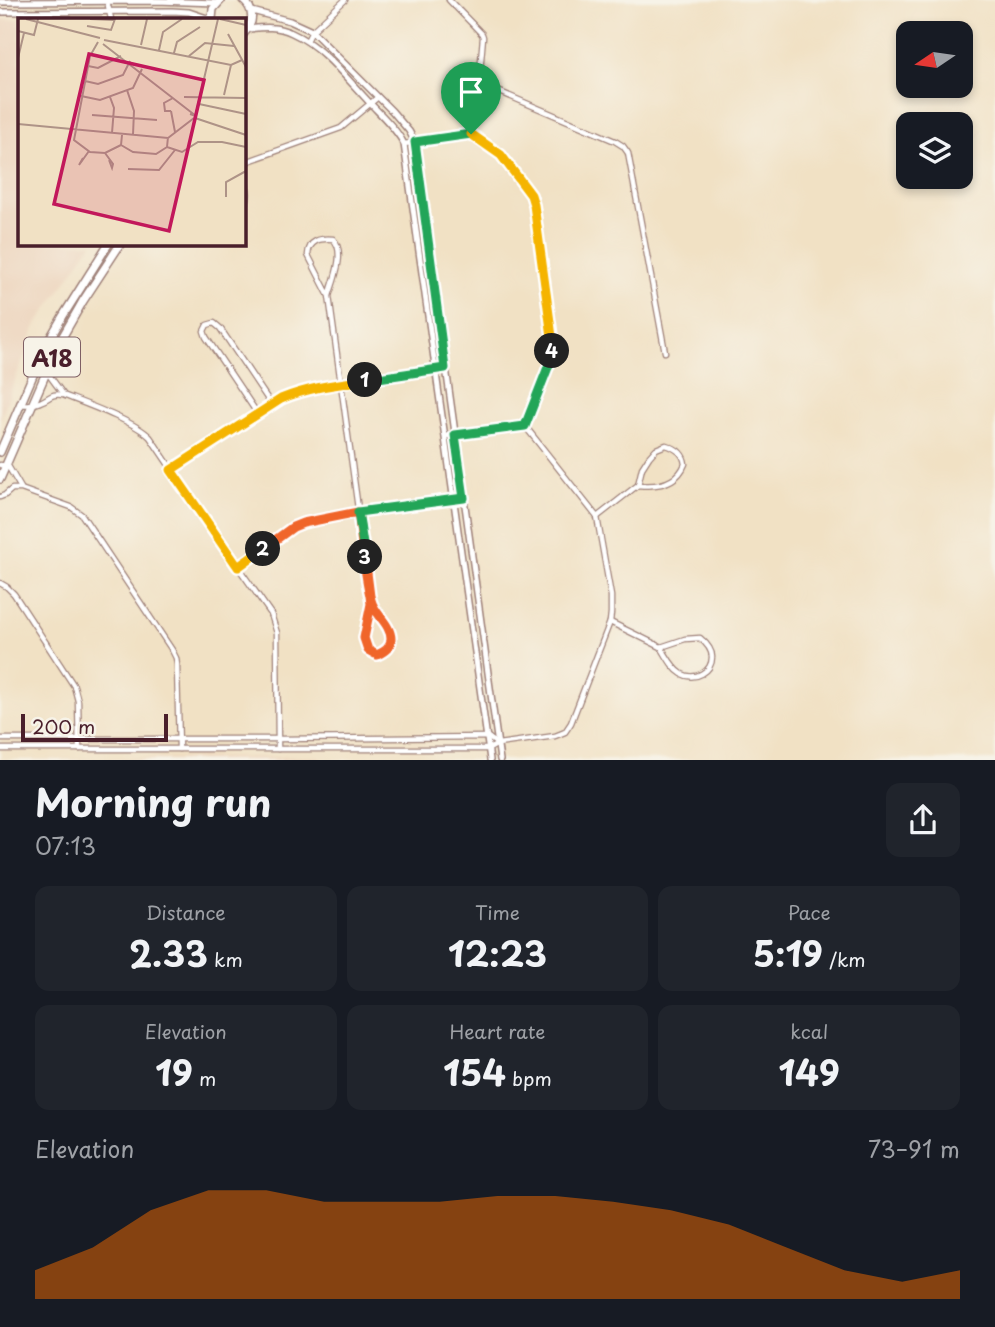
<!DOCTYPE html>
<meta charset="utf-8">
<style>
body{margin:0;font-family:"Playpen Sans",sans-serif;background:#20242c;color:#f1f3f6;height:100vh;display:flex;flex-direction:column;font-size:26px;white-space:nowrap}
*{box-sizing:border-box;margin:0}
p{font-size:23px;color:#9ea1a6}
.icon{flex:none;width:38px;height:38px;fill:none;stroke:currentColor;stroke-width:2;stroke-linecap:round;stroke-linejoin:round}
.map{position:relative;height:760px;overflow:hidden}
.sheet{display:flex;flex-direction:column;background:#171b24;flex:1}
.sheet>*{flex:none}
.needle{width:46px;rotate:257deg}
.fabs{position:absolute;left:896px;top:21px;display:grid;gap:14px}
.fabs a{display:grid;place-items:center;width:77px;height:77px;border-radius:14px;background:#171b24;box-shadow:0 4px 10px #0003;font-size:35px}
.scale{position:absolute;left:21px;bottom:18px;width:147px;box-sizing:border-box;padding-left:7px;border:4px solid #4a1f2b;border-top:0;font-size:19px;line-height:24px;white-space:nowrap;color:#4a1f2b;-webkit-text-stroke:5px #f7f3e8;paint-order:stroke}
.pin{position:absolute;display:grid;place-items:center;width:60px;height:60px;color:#fff;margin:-72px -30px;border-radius:50% 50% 50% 0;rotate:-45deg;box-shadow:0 0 7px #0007}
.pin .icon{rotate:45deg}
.km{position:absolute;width:35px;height:35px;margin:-18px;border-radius:50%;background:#222;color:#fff;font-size:19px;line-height:35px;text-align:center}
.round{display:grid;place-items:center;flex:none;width:74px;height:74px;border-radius:14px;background:#20242c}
.head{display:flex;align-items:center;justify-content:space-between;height:119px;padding:0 35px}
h1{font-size:38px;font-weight:700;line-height:52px}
.stats{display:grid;grid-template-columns:repeat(3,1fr);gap:10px;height:119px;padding:7px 35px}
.stats div{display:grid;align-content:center;border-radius:14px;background:#20242c;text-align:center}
.stats b{font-size:35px;font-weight:700}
.stats small{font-size:19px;font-weight:400}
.stats p{font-size:19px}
.chart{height:196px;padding:14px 35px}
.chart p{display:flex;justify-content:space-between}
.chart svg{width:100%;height:126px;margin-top:7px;fill:#b45309;opacity:.7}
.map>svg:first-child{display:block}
.built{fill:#ecd2b9}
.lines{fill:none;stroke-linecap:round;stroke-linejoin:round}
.minor-casing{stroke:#9e8078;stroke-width:7}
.secondary-casing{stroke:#9e8078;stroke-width:8}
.trunk-casing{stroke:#9e8078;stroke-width:10}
.minor{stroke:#fff;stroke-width:4.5}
.secondary{stroke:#fff;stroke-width:5}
.trunk{stroke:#fff;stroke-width:7}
.split-1-casing{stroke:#fff;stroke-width:14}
.split-2-casing{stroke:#fff;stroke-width:14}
.split-3-casing{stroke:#fff;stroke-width:14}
.split-4-casing{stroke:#fff;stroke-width:14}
.split-5-casing{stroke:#fff;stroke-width:14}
.split-1{stroke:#22a559;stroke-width:9}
.split-2{stroke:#f5b400;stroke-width:9}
.split-3{stroke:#f0652b;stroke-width:9}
.split-4{stroke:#22a559;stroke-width:9}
.split-5{stroke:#f5b400;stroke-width:9}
.labels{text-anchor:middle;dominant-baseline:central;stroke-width:7;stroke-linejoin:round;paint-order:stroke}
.shield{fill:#f7f3e8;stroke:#7e5f64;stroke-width:2}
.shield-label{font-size:23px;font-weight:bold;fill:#4a1f2b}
.inset-road{fill:none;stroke:#ae9387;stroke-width:2}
.view{fill:#c2185b;fill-opacity:0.15;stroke:#c2185b;stroke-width:3.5}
.inset-edge{fill:none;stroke:#4a1f2b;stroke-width:3.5}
</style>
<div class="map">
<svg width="995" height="760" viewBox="0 0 995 760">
<rect width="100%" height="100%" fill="#f7f3e8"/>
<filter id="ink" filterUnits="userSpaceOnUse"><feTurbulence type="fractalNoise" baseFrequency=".0143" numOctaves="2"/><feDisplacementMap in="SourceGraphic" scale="14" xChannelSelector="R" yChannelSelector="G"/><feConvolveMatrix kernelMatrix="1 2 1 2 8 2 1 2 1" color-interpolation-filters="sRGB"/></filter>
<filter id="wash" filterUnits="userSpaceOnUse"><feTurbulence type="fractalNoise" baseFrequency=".00686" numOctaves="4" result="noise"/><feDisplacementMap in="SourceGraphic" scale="28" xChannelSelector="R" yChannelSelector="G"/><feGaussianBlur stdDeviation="1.57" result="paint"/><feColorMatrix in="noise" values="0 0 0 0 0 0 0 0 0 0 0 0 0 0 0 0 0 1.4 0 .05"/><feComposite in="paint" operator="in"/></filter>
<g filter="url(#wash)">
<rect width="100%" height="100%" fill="#f1e1c4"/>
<g class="built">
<polygon points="0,20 19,20 19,243 92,243 35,327 0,420"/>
<polygon points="320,757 320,760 0,760"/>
</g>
</g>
<g filter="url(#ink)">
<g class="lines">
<g class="minor-casing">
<g id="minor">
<polyline points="449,0 482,34 483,37 479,83 471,134"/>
<polyline points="107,1 111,19"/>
<polyline points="307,41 312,31 345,0"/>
<polyline points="479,83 615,141 623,146 628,153 665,352"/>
<polyline points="404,144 471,134 501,155 531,195 534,205 553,344 552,357 525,426"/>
<polyline points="243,163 341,128 378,97"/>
<path d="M243,176C247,188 251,196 243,207"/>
<path d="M329,296C334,280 346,251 333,239C320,238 309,240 308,255L329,296L371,604L364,638L368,650L377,655L386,650C397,633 381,618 371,604"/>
<polyline points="34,371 49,375 63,394"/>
<path d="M21,404C27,405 34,405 40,402C51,398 50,393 63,395C86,404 134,421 150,437L238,567L271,614L277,633L278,749"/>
<polyline points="257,413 206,337 204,331 207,325 214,323 220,328 271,404"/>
<polyline points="0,465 8,466 21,488"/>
<polyline points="171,470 271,404 291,395 341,384 445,368"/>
<polyline points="0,497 5,495 12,489 21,489 71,507 82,515 172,650 176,658 177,665 179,749"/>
<path d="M597,517L638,485L642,468L649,457L656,449L666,445C676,448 684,453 685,464C677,484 657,487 638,485"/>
<polyline points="238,567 284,533 303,524 358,512 464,498"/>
<polyline points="0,583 7,587 14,594 74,686 78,701 79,749"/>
<path d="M610,622L661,647L685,639L700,638C706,643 712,649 712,657C712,672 695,681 682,674C672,668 667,656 661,647"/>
<polyline points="0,739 279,739 488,737 497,744"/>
<polyline points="0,749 489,749 498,744 555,736 565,732 571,723 610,622 611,613 611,596 597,517 525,426 445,436"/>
</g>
</g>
<g class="secondary-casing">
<g id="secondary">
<polyline points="0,2 156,1 217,3"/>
<polyline points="252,11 290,21 312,31 392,111 409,131 415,142 500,760"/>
<polyline points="0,12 172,11 189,12 210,19"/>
<path d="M249,29C265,27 277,26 292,33C323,47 346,78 369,102C381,115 396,128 404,144L490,760"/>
</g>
</g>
<g class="trunk-casing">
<g id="trunk">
<path d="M243,0C255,10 254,24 243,34"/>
<polyline points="212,19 213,9 221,0"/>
<polyline points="0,452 45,347 63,316 109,243"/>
<polyline points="0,479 59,343 83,301 121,243"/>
</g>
</g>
<use href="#minor" class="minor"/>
<use href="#secondary" class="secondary"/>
<use href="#trunk" class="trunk"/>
</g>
</g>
<g class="lines" filter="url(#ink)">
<g class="split-1-casing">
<polyline id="split-1" points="365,380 445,368 415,142 471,134"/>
</g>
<g class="split-2-casing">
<path id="split-2" d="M263,549L238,567L171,470L281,399C307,388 337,384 365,380"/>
</g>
<g class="split-3-casing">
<path id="split-3" d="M263,549L293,527L303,523L358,512C362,541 364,573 371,600C374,614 391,624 391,639C391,648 384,652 377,655L368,650L364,638L371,604L365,557"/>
</g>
<g class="split-4-casing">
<polyline id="split-4" points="365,557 358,512 464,498 455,435 525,426 552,357 552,351"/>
</g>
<g class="split-5-casing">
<polyline id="split-5" points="471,134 501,155 531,195 534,205 553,344 552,351"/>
</g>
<use href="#split-1" class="split-1"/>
<use href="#split-2" class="split-2"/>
<use href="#split-3" class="split-3"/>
<use href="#split-4" class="split-4"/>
<use href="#split-5" class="split-5"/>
</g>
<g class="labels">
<rect class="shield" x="24" y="337.5" width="56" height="39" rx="5"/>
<g class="shield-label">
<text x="52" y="357">A18</text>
</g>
</g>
<g transform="translate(18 18)">
<rect width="228" height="228" fill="#f1e1c4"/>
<path class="inset-road" d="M8,1L82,20M72,1L96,2M202,1L228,7M69,8L93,12L97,1M0,13L16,17L20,1M210,16L228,49M86,22L213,47L224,42M80,24L72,38L56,122L72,134L87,135L103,127L104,117M85,26L178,98L172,96M123,27L129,1M141,32L145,14L164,1M156,35L159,24L182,9M171,38L187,25L216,28M0,40L6,15M70,48L80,50L103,38M67,63L80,66L105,57L112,43M109,72L116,93L115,117M206,77L213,47M63,78L82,82L115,70L124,51M92,79L96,90L94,115M166,79L228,80M181,86L228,96M153,93H147L146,85L155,80M153,93L157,114M178,95L200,1M74,97L139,102M177,100L228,117M0,106L150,120L176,100M103,127L115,134L138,136L149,129L150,119M149,129L164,134L180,124H204L228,129M87,135L95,146L94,150L91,142M65,140L61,147L71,133M110,151L141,152L157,132M208,179V164L228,153"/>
<path class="view" d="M71,36L186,62L151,213L36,186Z"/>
<rect width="228" height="228" class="inset-edge"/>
</g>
</svg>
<div class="fabs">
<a><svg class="needle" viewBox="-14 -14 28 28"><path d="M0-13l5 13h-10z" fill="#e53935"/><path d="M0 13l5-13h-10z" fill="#9ea1a6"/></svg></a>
<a><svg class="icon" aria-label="layers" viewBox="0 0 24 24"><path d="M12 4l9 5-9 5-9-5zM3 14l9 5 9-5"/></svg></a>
</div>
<div class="scale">200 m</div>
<div class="pin" style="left:471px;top:134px;background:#1e9e55"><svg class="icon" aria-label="arrive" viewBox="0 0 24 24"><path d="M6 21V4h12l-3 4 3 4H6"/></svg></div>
<b class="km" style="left:365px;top:380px">1</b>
<b class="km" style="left:263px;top:549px">2</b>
<b class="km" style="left:365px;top:557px">3</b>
<b class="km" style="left:552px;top:351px">4</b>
</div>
<section class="sheet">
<div class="head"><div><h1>Morning run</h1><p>07:13</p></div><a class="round"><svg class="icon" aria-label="share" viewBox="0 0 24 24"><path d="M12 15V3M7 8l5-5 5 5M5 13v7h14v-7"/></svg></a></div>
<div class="stats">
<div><p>Distance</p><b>2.33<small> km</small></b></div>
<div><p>Time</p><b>12:23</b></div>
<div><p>Pace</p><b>5:19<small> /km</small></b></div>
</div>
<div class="stats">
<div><p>Elevation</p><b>19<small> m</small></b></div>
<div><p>Heart rate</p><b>154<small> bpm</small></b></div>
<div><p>kcal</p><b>149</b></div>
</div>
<div class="chart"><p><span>Elevation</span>73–91 m</p>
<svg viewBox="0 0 160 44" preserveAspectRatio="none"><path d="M0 44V34L10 26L20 13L30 6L40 6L50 10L60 10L70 10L80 8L90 8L100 10L110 13L120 18L130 26L140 34L150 38L160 34V44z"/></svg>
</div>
</section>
